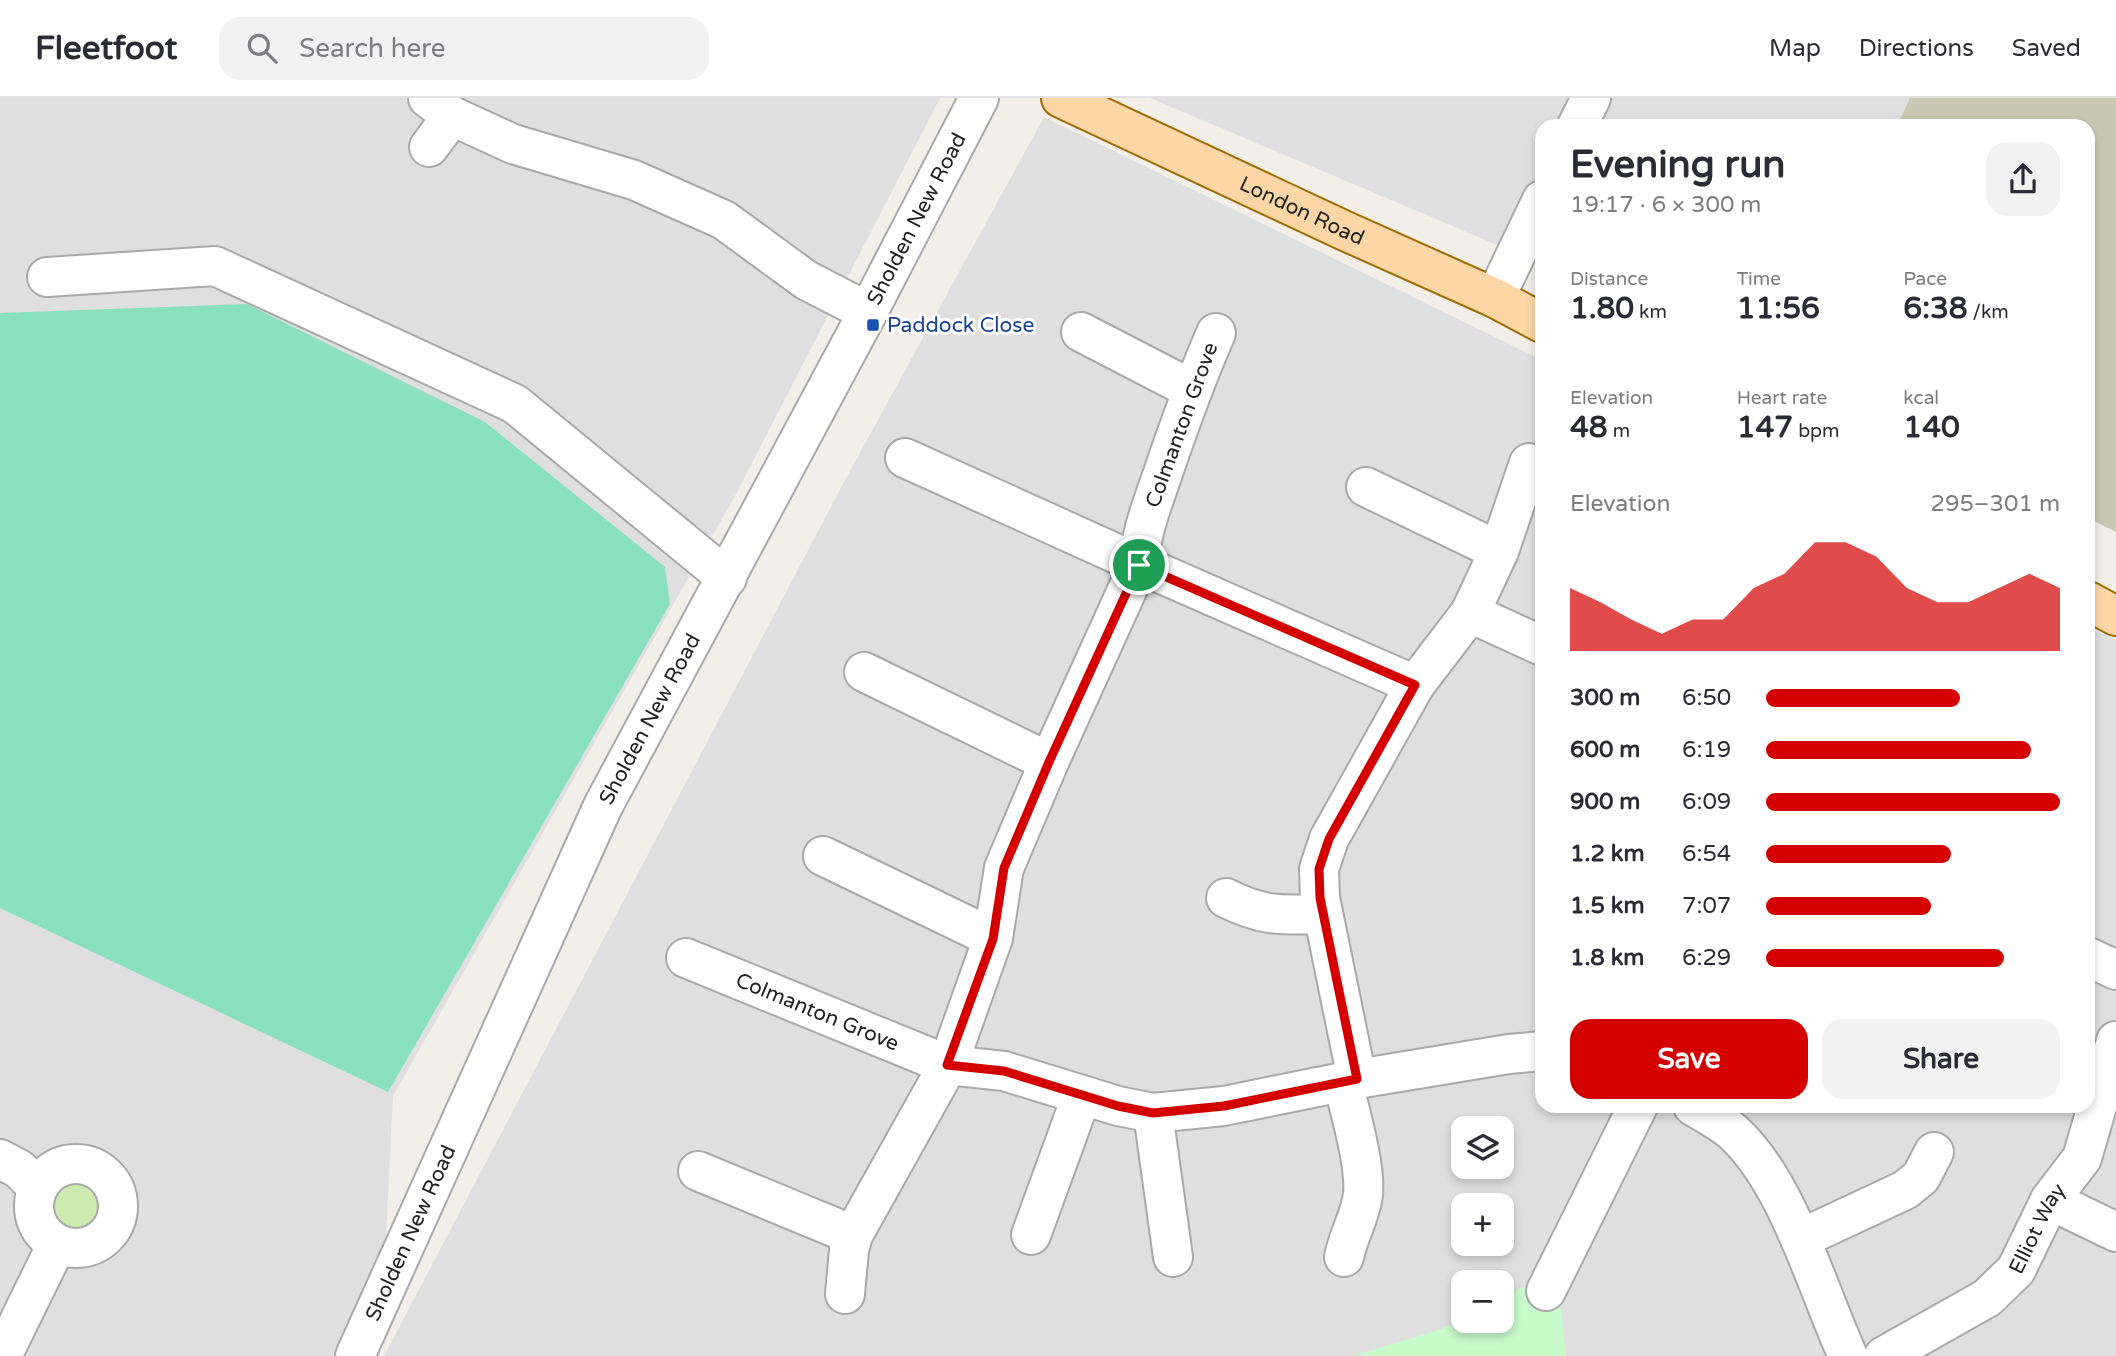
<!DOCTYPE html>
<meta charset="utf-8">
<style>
body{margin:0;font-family:"Varela Round",sans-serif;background:#f2f2f3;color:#2b2b33;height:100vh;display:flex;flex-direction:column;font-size:26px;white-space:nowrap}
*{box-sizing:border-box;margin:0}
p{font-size:23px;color:#7c7c81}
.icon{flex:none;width:38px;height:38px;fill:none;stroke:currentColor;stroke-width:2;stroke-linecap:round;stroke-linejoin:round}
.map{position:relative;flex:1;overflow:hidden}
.drawer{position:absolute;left:1535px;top:21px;width:560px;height:994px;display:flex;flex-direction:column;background:#fff;border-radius:21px;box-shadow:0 4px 10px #0003}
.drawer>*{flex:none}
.tools{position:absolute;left:1451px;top:1018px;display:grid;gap:14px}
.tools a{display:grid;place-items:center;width:63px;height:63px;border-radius:14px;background:#fff;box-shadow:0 4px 10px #0003;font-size:35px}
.pin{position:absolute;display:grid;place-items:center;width:60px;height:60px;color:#fff;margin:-30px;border:4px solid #fff;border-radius:50%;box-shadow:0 2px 7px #0007}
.round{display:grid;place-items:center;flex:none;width:74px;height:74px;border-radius:21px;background:#f2f2f3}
.overview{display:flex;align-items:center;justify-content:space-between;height:119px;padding:0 35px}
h1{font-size:38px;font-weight:700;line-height:52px}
.metrics{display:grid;grid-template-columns:repeat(3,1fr);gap:10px;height:119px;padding:7px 35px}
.metrics div{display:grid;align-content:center}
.metrics b{font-size:30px;font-weight:700}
.metrics small{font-size:19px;font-weight:400}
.metrics p{font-size:19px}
.chart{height:196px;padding:14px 35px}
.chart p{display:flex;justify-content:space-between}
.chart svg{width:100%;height:126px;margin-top:7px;fill:#d40000;opacity:.7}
.button{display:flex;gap:14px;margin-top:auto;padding:14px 35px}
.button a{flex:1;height:80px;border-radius:21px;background:#d40000;color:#fff;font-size:28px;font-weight:700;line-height:80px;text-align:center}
.button a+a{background:#f2f2f3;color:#2b2b33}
ul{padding:0 35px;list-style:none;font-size:23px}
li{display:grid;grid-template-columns:112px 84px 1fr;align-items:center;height:52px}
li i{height:18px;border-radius:9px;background:#d40000}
header{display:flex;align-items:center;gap:42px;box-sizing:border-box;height:98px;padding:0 35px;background:#fff;border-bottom:2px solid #e1e1e2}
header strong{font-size:33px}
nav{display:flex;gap:38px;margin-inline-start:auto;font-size:24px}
.search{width:490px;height:63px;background:#f2f2f3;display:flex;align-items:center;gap:18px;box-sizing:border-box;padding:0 24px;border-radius:21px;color:#7c7c81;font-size:26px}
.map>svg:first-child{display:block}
.residential{fill:#e0dfdf;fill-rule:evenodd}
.construction{fill:#c7c7b4}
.grass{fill:#cdebb0}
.park{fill:#c8facc}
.pitch{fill:#88e0be}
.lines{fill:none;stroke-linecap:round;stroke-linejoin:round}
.minor-casing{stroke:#a9a9a9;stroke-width:42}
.major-casing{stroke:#a06b00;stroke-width:42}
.minor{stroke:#fff;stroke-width:38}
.major{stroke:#fcd6a4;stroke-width:38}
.route-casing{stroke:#fff;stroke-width:14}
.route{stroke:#d40000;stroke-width:9}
.transit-dot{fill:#1a4fb4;stroke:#fff;stroke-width:2.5}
.labels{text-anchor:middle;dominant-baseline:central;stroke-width:6;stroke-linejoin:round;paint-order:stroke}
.street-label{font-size:21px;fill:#222;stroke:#fff}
.transit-label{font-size:21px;fill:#164399;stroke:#fff;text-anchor:start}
</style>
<header>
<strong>Fleetfoot</strong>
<div class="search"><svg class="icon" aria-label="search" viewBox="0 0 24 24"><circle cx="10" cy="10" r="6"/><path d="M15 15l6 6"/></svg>Search here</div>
<nav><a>Map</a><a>Directions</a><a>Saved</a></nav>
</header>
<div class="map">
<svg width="2116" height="1258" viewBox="0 0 2116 1258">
<rect width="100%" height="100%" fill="#f2efe9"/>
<g class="residential">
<polygon points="0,0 940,0 735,398 393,998 380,1258 0,1258"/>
<polygon points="1150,0 1910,0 1897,28 1542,28 1542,166"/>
<path d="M1044,19L1542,262V1008H2088V529L2116,542V1258H384L845,382ZM1463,1031H1502V1069H1463ZM1463,1108H1502V1146H1463ZM1463,1185H1502V1223H1463Z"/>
</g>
<polygon class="construction" points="1910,0 2116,0 2116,434 2088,420 2088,28 1897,28"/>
<circle class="grass" cx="76" cy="1108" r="27"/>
<polygon class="park" points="1523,1189 1561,1207 1566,1258 1352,1258 1442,1231 1463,1220 1463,1223 1502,1223 1502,1200"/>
<polygon class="pitch" points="247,206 485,324 665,469 670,506 388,994 0,810 0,215"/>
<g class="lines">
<g class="minor-casing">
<g id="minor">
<polyline points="428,0 452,18 513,46 634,82 724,122 806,182 868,214"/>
<polyline points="1577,28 1591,0"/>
<polyline points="429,49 452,18"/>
<polyline points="47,179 215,168 515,306 727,480"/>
<polyline points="1495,200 1542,102"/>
<polyline points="1081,234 1191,291"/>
<path d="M1216,235C1196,281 1180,325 1164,372C1153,405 1141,432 1139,466L1049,664L1004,770L993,840L948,967L1004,973L1118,1008L1153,1015L1224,1008L1357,981L1509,956L1542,953"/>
<polyline points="905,360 1139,466 1415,587"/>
<polyline points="1366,389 1499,453"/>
<polyline points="1470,515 1542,548"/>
<polyline points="864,574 1049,664"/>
<polyline points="823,758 993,840"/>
<path d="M1226,800C1264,819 1281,817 1323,816"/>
<polyline points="2088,859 2116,872"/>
<path id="s1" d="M686,860L948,967L853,1137L849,1152L845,1196"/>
<polyline points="1357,981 1320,800 1319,771 1329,741 1415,587 1470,515 1499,453 1529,365"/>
<path d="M1343,984C1350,1014 1366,1068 1363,1096C1361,1117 1348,1138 1344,1159"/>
<path d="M1693,1008C1706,1016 1722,1024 1733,1034C1788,1084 1817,1190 1848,1258"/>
<polyline points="1153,1015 1173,1159"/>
<polyline points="0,1061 19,1071 38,1090"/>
<circle cx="76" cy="1108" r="42"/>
<polyline points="698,1073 853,1137"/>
<polyline points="2050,1102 2116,1134"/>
<polyline points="1031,1137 1082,997"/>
<polyline points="1800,1141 1905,1092 1921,1079 1934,1054"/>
<polyline points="1546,1193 1638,1008"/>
<polyline points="2,1258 57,1146"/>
<path id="s2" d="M355,1258L603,708L868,214L979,0"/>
<path id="s3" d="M1884,1258L1987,1200L2016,1172L2050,1102L2082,1060L2116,943"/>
</g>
</g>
<g class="major-casing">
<g id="major">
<path id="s4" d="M1061,0L1343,132L1495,200L1542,225"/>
<polyline points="2088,503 2116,518"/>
</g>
</g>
<use href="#minor" class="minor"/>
<use href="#major" class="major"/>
</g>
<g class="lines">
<g class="route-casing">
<polygon id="route" points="1139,467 1415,587 1329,741 1319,771 1320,800 1357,981 1224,1008 1153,1015 1118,1008 1004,973 947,967 993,841 1004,770 1049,664"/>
</g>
<use href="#route" class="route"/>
</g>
<rect class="transit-dot" x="866" y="220" width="14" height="14" rx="3.5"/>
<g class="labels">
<g class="street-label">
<text stroke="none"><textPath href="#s4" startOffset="266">London Road</textPath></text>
<text stroke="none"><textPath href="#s2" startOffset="1269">Sholden New Road</textPath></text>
<text transform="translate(1182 327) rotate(-70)">Colmanton Grove</text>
<text stroke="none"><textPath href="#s2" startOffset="702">Sholden New Road</textPath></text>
<text stroke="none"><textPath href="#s1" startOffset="142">Colmanton Grove</textPath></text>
<text stroke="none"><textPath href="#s3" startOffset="205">Elliot Way</textPath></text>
<text stroke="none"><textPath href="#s2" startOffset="135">Sholden New Road</textPath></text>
</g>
<g class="transit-label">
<text x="887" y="227">Paddock Close</text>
</g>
</g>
</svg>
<div class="tools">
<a><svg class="icon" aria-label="layers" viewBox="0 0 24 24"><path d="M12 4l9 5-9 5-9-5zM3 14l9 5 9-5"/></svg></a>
<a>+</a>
<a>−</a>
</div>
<div class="pin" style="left:1139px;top:467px;background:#1e9e55"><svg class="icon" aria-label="arrive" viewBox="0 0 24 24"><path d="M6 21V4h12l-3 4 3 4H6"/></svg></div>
<section class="drawer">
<div class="overview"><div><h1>Evening run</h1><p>19:17 · 6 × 300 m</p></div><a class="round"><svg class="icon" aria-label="share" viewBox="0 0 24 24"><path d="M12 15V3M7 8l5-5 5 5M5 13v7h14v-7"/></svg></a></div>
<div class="metrics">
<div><p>Distance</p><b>1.80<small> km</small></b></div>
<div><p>Time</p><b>11:56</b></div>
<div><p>Pace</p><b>6:38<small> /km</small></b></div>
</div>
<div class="metrics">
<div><p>Elevation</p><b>48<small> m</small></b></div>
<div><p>Heart rate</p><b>147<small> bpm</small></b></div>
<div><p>kcal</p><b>140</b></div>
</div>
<div class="chart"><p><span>Elevation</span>295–301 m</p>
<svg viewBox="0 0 160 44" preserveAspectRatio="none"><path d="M0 44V22L10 27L20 33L30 38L40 33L50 33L60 22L70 17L80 6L90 6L100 11L110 22L120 27L130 27L140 22L150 17L160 22V44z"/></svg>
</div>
<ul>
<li><b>300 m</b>6:50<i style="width:66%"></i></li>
<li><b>600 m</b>6:19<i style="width:90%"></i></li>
<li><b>900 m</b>6:09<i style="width:100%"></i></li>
<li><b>1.2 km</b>6:54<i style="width:63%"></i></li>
<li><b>1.5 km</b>7:07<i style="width:56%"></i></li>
<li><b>1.8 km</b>6:29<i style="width:81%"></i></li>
</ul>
<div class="button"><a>Save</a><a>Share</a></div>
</section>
</div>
